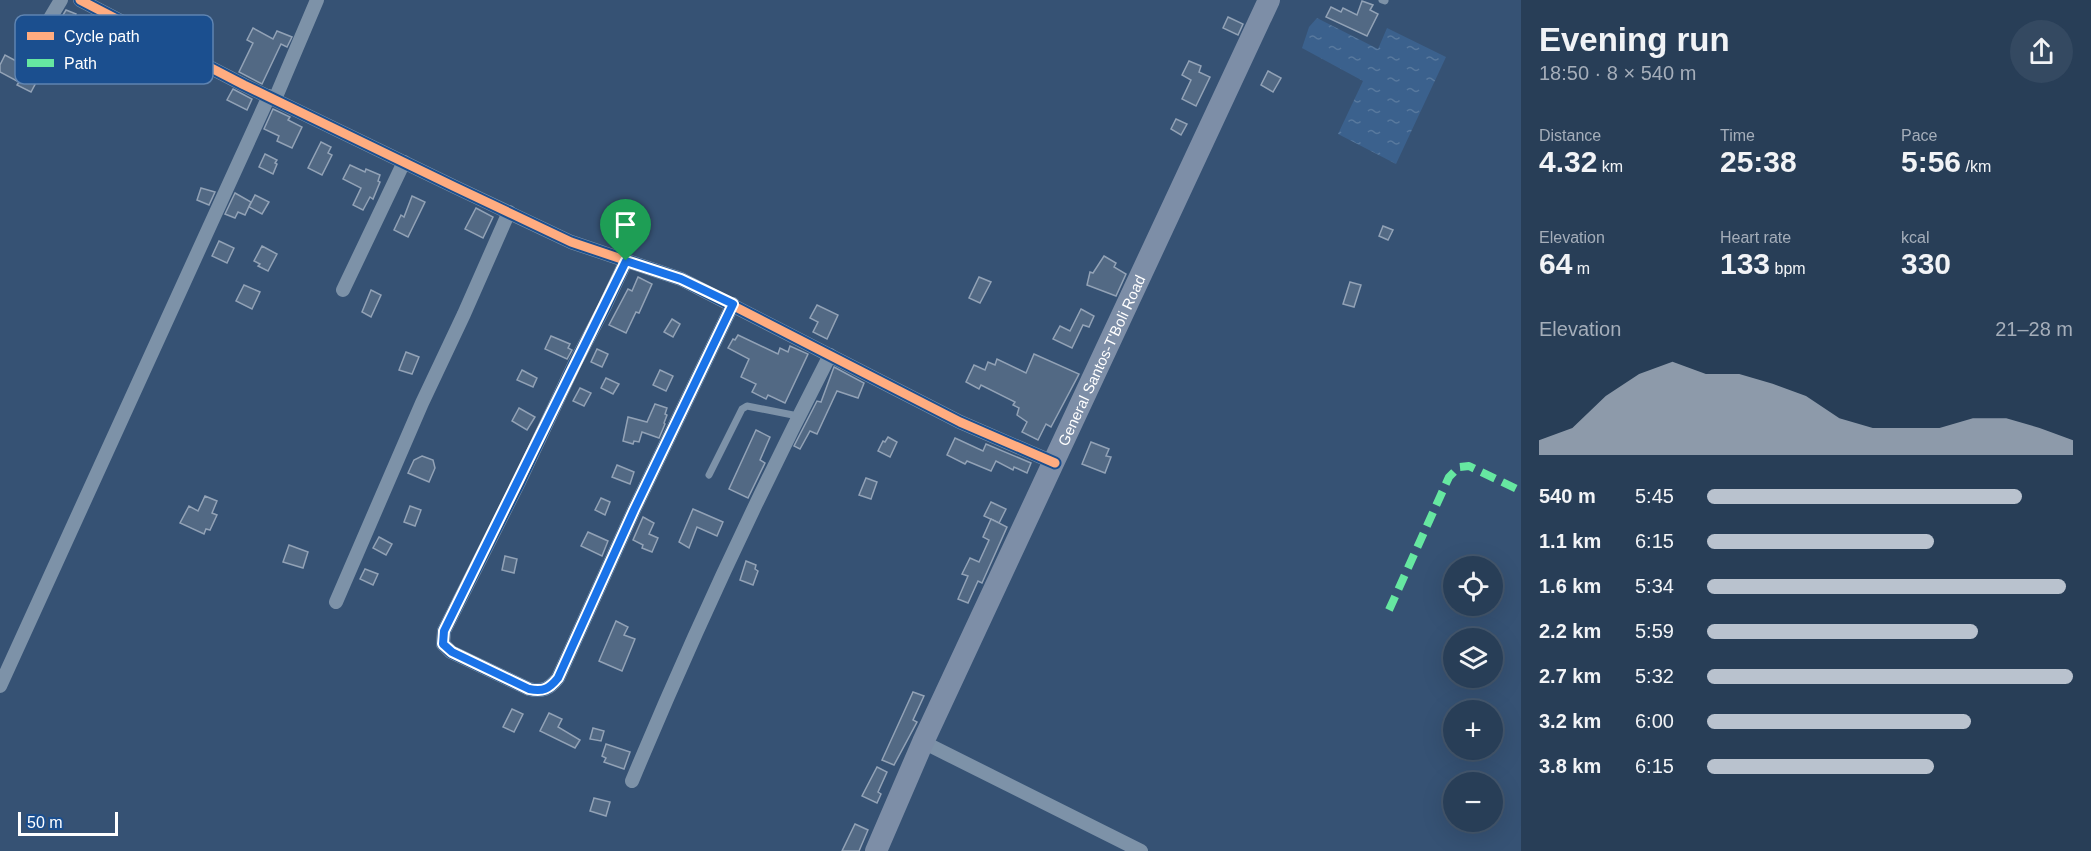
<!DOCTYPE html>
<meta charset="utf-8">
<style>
body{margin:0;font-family:Arial,sans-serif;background:#344961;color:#f1f3f6;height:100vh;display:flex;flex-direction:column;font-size:22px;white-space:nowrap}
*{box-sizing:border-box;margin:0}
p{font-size:20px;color:#a5aeba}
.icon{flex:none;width:33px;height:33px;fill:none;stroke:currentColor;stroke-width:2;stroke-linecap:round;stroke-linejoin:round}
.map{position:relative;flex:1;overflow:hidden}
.drawer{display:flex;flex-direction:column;background:#283e57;width:570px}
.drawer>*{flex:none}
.fabs{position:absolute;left:1443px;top:556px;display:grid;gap:12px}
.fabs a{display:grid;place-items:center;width:60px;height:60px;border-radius:50%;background:#283e57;box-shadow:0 6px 24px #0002,0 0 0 2px #44576d;font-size:30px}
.scale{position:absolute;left:18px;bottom:15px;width:100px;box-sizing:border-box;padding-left:6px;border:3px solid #fff;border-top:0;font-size:16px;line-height:21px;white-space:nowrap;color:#fff;-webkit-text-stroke:4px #1b4f8f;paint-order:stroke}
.pin{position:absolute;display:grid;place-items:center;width:51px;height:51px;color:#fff;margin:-62px -26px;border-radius:50% 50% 50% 0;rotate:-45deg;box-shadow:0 0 6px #0007}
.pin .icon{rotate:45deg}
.round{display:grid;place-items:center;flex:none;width:63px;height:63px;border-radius:32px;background:#344961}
.headline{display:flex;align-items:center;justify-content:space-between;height:102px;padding:0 18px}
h1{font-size:33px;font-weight:700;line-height:45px}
.stats{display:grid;grid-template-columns:repeat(3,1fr);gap:9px;height:102px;padding:6px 18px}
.stats div{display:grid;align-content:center}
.stats b{font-size:30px;font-weight:700}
.stats small{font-size:16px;font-weight:400}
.stats p{font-size:16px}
.chart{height:168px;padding:12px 18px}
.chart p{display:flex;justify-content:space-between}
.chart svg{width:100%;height:108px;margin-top:6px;fill:#b9c2ce;opacity:.7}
ul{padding:0 18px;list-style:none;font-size:20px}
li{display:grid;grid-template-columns:96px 72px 1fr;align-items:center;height:45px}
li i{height:15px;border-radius:8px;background:#b9c2ce}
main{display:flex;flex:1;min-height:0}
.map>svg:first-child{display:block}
.water{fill:url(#water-ripples)}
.building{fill:#526984;stroke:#92a2b6;stroke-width:1.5}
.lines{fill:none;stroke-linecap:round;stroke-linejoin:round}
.service{stroke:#7d92a8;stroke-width:7}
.minor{stroke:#7d92a8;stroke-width:14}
.primary{stroke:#7d8ea7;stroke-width:22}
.quiet{stroke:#66e7a1;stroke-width:8;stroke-dasharray:15 8;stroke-linecap:butt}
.cycleway-casing{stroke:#1b4f8f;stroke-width:13}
.cycleway{stroke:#ffac80;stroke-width:9}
.route-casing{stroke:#fff;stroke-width:12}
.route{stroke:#1a73e8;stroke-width:8}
.labels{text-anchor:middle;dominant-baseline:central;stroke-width:5;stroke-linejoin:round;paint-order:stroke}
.street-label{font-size:15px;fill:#fff;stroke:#1b4f8f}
.key{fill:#1b4f8f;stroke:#5f84b1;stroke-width:1.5}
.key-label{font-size:16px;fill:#fff}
</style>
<main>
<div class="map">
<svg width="1521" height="851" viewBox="0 0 1521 851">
<defs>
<pattern id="water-ripples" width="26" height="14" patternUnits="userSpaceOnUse" patternTransform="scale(1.5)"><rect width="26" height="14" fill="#3b618d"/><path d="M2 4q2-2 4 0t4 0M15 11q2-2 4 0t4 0" fill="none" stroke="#58799e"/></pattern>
</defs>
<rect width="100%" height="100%" fill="#365274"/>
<polygon class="water" points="1317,18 1378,49 1387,28 1446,57 1396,164 1338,134 1363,81 1302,48 1309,27"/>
<g class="building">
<polygon points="1362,1 1373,5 1370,10 1378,14 1367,36 1326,17 1331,7 1341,12 1343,8 1357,15"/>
<polygon points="66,10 76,14 71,27 69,26 52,66 46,64 31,92 17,85 19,82 0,72 0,65 5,55 31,69"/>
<polygon points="1228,17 1243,24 1238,35 1223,28"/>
<polygon points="253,28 273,39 277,31 292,37 287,47 281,44 262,84 239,72 253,43 247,40"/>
<polygon points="1189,61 1201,66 1199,72 1210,77 1196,106 1182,99 1191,80 1182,75"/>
<polygon points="1268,71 1281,78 1273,92 1261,85"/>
<polygon points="233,89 252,99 247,110 227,100"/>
<polygon points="273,109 290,117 288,120 302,127 292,148 277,141 279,136 264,129"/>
<polygon points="1176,119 1187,124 1181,135 1171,129"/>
<polygon points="321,142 331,147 328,153 332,155 322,175 308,168"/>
<polygon points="265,154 277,160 275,163 277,164 273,174 259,167"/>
<polygon points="350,165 365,172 366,169 380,175 378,181 380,182 373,199 370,197 363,210 353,205 361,188 343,179"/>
<polygon points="201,188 215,192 209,205 197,200"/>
<polygon points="235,193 251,202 245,215 238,212 235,218 225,214"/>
<polygon points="255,195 269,202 262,214 249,207"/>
<polygon points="412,196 425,202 408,237 394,230 401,215 404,217"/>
<polygon points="476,208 493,217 483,238 465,229"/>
<polygon points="1383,226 1393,230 1388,240 1379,236"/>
<polygon points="219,241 234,248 227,263 212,256"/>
<polygon points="262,246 277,254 268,271 258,266 260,264 254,261"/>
<polygon points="1104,256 1116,263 1114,267 1126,274 1116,296 1087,285 1090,272 1093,273"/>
<polygon points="638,277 652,284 639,313 636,312 626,333 609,325 628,289 632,291"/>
<polygon points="979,277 991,282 980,303 969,298"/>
<polygon points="1350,282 1361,285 1354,307 1343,304"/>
<polygon points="244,285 260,292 252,309 236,301"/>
<polygon points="371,290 381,295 371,317 362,312"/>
<polygon points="817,305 838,315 827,339 813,332 818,322 810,318"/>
<polygon points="1081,309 1094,316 1089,327 1083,325 1072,348 1053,339 1060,326 1070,331"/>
<polygon points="672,319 680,324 673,337 664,332"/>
<polygon points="738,335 778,354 780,348 788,352 790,346 808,354 785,403 768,395 766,399 752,392 756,384 741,377 749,359 728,348 733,339 735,340"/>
<polygon points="551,336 570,344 568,348 572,350 567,359 545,349"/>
<polygon points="597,349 608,354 602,367 591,362"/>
<polygon points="406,352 419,357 412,374 399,370"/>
<polygon points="1034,354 1079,374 1051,427 1046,424 1038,440 1022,432 1027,422 1017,415 1019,408 1013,405 1015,402 981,385 979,389 966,382 974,365 985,370 988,362 995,365 997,359 1026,373"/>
<polygon points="834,367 864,383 858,398 837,391 817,434 810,431 800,449 794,446 817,401 821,402"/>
<polygon points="522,370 537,378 533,387 517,380"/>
<polygon points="660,370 673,376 666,391 653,385"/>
<polygon points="606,378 619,384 613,394 601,388"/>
<polygon points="580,388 591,393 584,406 573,401"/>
<polygon points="655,404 667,408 665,414 667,415 664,423 665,424 659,438 642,432 639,442 634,441 633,444 623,441 628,417 647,422"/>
<polygon points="519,408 535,417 527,430 512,421"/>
<polygon points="756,430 770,437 760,460 765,463 748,498 729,489"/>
<polygon points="888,437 897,442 890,457 878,451 883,441 885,442"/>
<polygon points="955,438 983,451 986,444 1031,463 1027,473 1014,467 1013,470 996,461 991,471 967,461 965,464 947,455"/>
<polygon points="1091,442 1109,449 1106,456 1111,457 1105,473 1082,464"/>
<polygon points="422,456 433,460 435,468 429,482 408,473 414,460"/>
<polygon points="617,465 634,472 630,484 612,477"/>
<polygon points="866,478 877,482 871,499 859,495"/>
<polygon points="205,496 217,501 212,513 217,515 210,530 206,529 204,534 180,523 189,506 198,511"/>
<polygon points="601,498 610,502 605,515 595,510"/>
<polygon points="991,502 1006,509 999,523 984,516"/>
<polygon points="410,506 421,510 415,526 404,522"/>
<polygon points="693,509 723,522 717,536 697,527 689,548 679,542"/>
<polygon points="643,517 654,523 649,534 658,538 652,552 642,548 643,545 633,540"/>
<polygon points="991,519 1007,527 982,583 978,581 968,603 958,599 968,576 962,574 970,558 979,562 989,540 983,537"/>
<polygon points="588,532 608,541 602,556 581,546"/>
<polygon points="379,537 392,544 386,555 373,548"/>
<polygon points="289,545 308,552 303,568 283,562"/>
<polygon points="505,556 517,559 514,573 502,570"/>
<polygon points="746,561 756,565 755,569 758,571 753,585 740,580"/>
<polygon points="365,569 378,574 373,585 360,579"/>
<polygon points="616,621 628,627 624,635 635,639 622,671 599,661"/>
<polygon points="913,692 924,696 913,720 917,722 894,765 882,760"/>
<polygon points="512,709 523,714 514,732 503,727"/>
<polygon points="549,713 562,719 558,727 580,740 575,748 540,731"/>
<polygon points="593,728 604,731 601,741 590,739"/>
<polygon points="606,744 630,752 624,769 604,762 606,758 602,756"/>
<polygon points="877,767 887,772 878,792 881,794 877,803 862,796"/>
<polygon points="594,798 610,802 606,816 590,811"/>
<polygon points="855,824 868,830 859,851 842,851"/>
</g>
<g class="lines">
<g class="service">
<polyline points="1382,0 1385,1"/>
<polyline points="709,475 742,409 747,406 798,416"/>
</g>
<g class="minor">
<polyline points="80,0 244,85 455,187 571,242 681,279 960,422 1055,463"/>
<polyline points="28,55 61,0"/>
<polyline points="275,99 317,0"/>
<path d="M626,261L604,308L575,363L519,482L444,631L443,644L451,652L529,689C543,692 549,689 558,678L634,510L733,304"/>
<polyline points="343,290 404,162"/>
<polyline points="336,602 422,403 464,314 509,212"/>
<polyline points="0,686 269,96"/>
<polyline points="923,742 1141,851"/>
<path d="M632,781C692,637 758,495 830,355"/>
</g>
<path class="primary" id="s1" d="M876,851L923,742L1269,0"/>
<polyline class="quiet" points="1389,610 1449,477 1459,467 1469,466 1521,491"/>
<g class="cycleway-casing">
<g id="cycleway">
<polyline points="80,0 244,85 455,187 571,242 681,279 960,422 1055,463"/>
<path d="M626,261L604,308L575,363L519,482L444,631L443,644L451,652L529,689C543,692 549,689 558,678L634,510L733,304"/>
</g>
</g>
<use href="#cycleway" class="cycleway"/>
</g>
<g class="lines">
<g class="route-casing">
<path id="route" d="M626,261L681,279L733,304L634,510L558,678C549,689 543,692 529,689L452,652L443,644L444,631Z"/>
</g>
<use href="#route" class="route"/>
</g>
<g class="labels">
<g class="street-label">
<text stroke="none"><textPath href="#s1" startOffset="540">General Santos-T'Boli Road</textPath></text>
</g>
</g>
<rect x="15" y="15" width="198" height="69" rx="9" class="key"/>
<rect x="27" y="32" width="27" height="8" fill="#ffac80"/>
<rect x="27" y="59" width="27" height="8" fill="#66e7a1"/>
<g class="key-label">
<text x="64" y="42">Cycle path</text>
<text x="64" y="69">Path</text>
</g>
</svg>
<div class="fabs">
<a><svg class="icon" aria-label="locate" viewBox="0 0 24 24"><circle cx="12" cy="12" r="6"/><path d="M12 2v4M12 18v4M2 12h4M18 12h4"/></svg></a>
<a><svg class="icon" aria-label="layers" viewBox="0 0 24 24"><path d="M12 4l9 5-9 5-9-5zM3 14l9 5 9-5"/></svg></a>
<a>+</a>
<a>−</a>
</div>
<div class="scale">50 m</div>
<div class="pin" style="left:626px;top:261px;background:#1e9e55"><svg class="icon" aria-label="arrive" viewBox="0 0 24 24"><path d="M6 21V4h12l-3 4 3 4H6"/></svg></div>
</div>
<section class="drawer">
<div class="headline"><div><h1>Evening run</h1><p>18:50 · 8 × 540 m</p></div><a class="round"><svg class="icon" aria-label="share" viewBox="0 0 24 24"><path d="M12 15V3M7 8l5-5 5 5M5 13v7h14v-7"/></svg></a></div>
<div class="stats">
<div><p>Distance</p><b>4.32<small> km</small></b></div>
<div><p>Time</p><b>25:38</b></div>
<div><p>Pace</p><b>5:56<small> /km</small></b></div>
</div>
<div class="stats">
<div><p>Elevation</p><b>64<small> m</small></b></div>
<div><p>Heart rate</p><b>133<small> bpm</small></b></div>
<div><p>kcal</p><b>330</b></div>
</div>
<div class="chart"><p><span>Elevation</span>21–28 m</p>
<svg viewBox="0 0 160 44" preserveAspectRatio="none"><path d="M0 44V38L10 33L20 20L30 11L40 6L50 11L60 11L70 15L80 20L90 29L100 33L110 33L120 33L130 29L140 29L150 33L160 38V44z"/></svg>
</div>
<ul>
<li><b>540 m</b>5:45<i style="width:86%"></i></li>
<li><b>1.1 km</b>6:15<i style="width:62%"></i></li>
<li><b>1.6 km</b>5:34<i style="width:98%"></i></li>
<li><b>2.2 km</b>5:59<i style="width:74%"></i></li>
<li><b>2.7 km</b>5:32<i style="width:100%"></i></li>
<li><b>3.2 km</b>6:00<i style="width:72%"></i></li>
<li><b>3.8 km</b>6:15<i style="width:62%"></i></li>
</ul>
</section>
</main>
